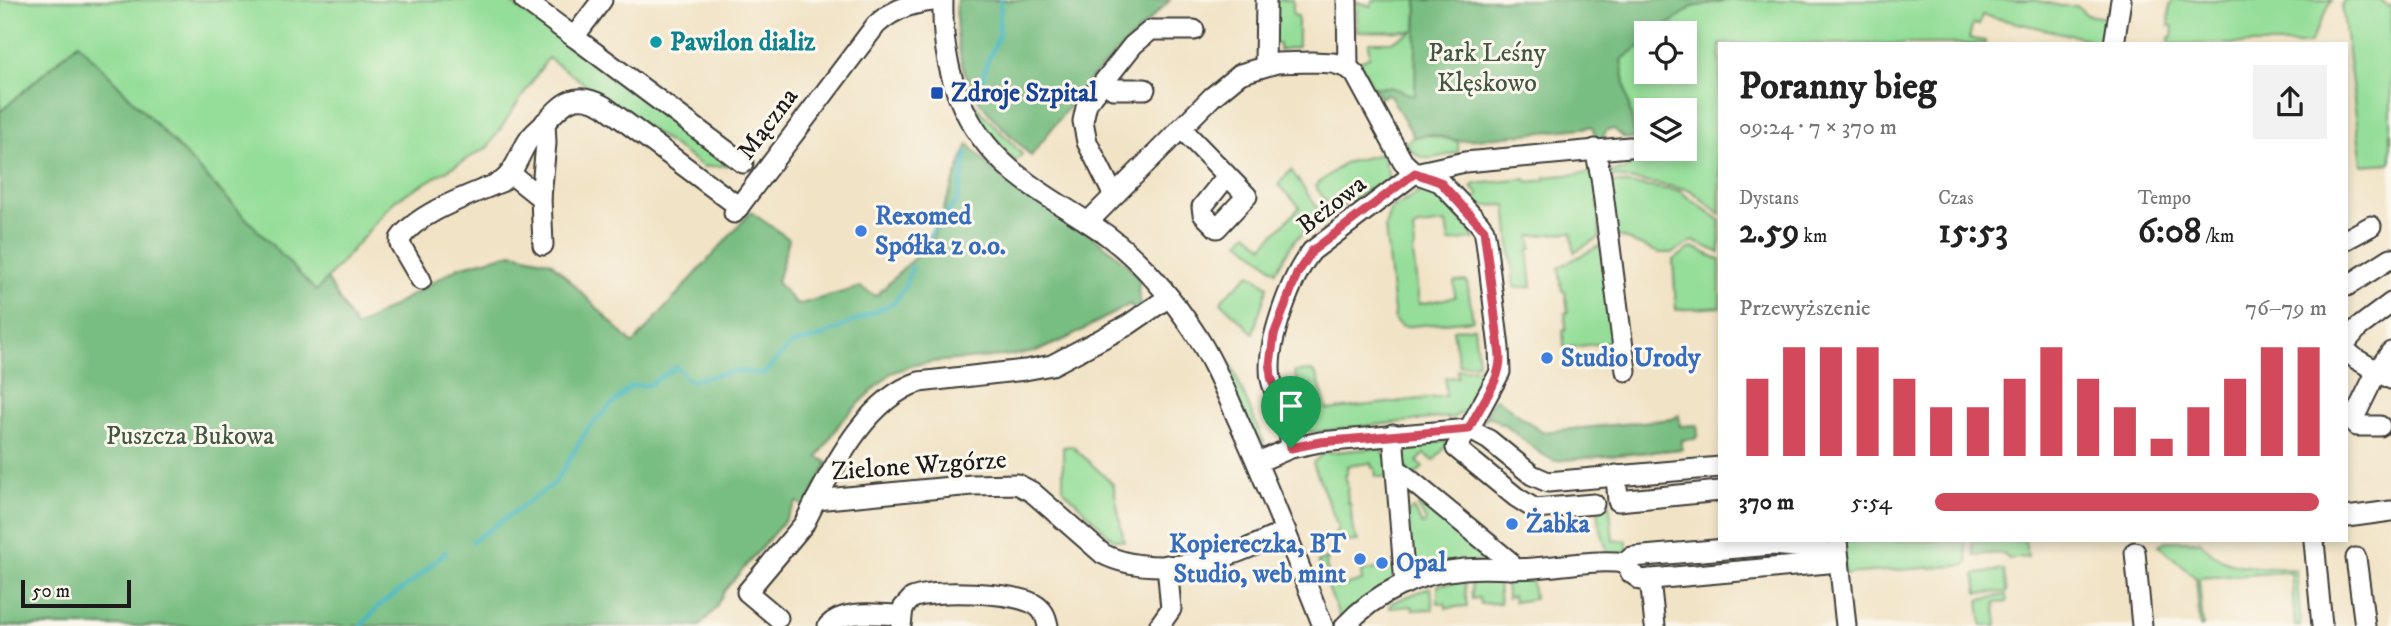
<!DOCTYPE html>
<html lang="pl">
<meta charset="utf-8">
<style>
body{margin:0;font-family:"IM FELL DW Pica",serif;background:#f2f2f2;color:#222;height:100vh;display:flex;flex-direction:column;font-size:26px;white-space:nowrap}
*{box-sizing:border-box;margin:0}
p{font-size:23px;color:#767676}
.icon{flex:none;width:38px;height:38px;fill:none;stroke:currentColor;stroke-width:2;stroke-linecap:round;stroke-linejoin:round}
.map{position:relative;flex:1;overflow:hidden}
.details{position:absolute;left:1718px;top:42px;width:630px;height:500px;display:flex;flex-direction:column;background:#fff;border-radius:0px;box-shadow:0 4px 10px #0003}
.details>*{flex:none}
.tools{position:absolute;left:1634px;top:21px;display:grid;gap:14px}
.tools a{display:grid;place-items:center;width:63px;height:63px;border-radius:0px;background:#fff;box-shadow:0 4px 10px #0003;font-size:35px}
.scale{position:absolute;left:21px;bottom:18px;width:110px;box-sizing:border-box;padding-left:7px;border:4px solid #1c1c1c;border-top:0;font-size:19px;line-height:24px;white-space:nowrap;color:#1c1c1c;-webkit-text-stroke:5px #fbf7ec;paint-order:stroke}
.pin{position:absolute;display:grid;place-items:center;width:60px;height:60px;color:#fff;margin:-72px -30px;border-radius:50% 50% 50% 0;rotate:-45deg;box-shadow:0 0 7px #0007}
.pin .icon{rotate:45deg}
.round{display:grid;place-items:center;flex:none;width:74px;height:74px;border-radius:0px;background:#f2f2f2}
.summary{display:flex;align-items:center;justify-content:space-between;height:119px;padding:0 21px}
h1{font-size:38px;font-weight:700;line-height:52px}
.stats{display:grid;grid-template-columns:repeat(3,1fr);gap:10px;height:119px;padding:7px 21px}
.stats div{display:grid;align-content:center}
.stats b{font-size:35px;font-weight:700}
.stats small{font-size:19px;font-weight:400}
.stats p{font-size:19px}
.chart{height:196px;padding:14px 21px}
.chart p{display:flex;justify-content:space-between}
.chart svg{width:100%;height:126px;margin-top:7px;stroke:#d1495b;stroke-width:6}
ul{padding:0 21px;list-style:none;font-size:23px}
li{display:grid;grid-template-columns:112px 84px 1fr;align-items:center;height:52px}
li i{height:18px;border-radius:9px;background:#d1495b}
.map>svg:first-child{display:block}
.green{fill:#95de99;stroke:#587d5a;stroke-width:2;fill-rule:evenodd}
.forest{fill:#78bd81;stroke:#4a6c4e;stroke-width:2}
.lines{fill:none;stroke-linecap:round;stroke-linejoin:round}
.stream{stroke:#47b7be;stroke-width:4.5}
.minor-casing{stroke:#3c3a36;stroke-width:23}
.minor{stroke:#fff;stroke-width:19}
.route-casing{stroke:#fff;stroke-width:14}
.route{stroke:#d1495b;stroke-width:9}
.culture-dot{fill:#0f9aa8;stroke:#fbf7ec;stroke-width:2.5}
.transit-dot{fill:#1a4fb4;stroke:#fbf7ec;stroke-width:2.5}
.shop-dot{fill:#3f7fe0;stroke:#fbf7ec;stroke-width:2.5}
.labels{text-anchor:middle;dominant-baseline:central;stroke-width:6;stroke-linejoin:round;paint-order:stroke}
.culture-label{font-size:26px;font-weight:bold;fill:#0d838f;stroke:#fbf7ec;text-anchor:start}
.park-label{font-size:26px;fill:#405642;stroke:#fbf7ec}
.transit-label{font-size:26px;font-weight:bold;fill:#164399;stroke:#fbf7ec;text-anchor:start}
.street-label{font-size:26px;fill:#1c1c1c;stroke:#fbf7ec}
.shop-label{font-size:26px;font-weight:bold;fill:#366cbe;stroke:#fbf7ec;text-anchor:start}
</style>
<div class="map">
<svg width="2391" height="626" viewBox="0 0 2391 626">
<rect width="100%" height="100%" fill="#fbf7ec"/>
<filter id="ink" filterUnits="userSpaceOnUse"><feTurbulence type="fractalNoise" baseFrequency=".0143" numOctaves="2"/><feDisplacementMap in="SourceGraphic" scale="14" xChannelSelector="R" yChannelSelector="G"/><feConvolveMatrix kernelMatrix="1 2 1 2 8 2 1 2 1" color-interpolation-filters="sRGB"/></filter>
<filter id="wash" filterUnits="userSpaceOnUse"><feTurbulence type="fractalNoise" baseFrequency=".00686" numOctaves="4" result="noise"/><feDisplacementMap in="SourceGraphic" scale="28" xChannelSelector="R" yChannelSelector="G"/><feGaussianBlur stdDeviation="1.57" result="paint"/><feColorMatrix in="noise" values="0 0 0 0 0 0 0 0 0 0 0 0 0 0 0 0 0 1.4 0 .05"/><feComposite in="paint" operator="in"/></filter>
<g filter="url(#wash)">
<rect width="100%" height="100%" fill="#f1e3c6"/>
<g class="green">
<polygon points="0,0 507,0 730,165 704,167 548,58 488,147 395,200 327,279 356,328 459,267 513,253 551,262 0,626"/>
<polygon points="1273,0 1293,0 1293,15 1298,16 1298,47 1279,50 1279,44 1273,44"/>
<polygon points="1372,0 1417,0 1415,97 1390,87 1373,87 1359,61 1369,57 1369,42 1391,42 1414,31 1357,32 1357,2 1371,6"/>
<path d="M1729,0H2034L2061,6H2077L2087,15L2114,19L2111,44H2087L2088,39L1982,15L1979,25L1973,24L1969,38L1985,41V44H1720V214L1690,190L1606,175L1608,172L1625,170L1629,166V155L1636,152L1620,60L1647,41V72H1685V33H1657L1692,7ZM1647,110H1685V149H1647Z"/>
<polygon points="2173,0 2332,0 2309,44 2169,44 2169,37 2172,37 2173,26 2169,26 2170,4"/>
<polygon points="2344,0 2380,0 2388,7 2391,5 2391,163 2362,165 2342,4"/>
<polygon points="971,104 974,104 1022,154 1015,162 984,126"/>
<path d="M1427,135L1458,141V152C1434,158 1422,166 1405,143L1414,137Z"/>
<polygon points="1381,154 1388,172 1388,183 1382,188 1377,184 1334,212 1315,186 1344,163"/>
<polygon points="1291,170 1323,216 1294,241 1276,271 1240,241 1247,233 1263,246 1300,207 1278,185"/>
<polygon points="1597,172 1600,237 1574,252 1572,232 1530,236 1532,249 1528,250 1532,287 1516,288 1514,286 1506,205 1480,206 1473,201 1479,194 1471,187 1475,184 1526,179 1528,182 1545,180 1545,177"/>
<polygon points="1607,181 1679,191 1720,220 1720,253 1693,241 1672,253 1659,253 1614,234"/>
<polygon points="1423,190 1431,192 1468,226 1474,239 1449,242 1446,223 1418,226 1413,230 1415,247 1413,252 1419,304 1455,297 1454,282 1467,281 1473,320 1402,327 1395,321 1385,227 1390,210"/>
<polygon points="1601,245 1613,342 1564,348 1563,331 1566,330 1565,313 1568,312 1565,291 1562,291 1559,267"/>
<polygon points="1693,247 1720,260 1720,307 1676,310 1673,260"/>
<polygon points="1250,274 1268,286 1253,333 1221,302 1223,298"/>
<polygon points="1195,312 1232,367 1265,444 1255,435 1192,314"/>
<polygon points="1474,327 1478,363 1459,365 1453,330"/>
<polygon points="1487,367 1488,372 1465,411 1448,420 1447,417 1312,432 1305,430 1302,426 1312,420 1294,372 1312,371 1317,375 1327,410 1446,396 1445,378 1458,377 1457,370"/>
<polygon points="1450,441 1434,461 1424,454 1417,462 1423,467 1414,477 1405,468 1403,454 1407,448 1410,451 1422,444"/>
<polygon points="1072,446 1113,484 1124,541 1113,539 1063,489 1063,447"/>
<path d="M1379,448C1388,456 1389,465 1390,477H1376L1375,468H1372L1371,463L1347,466V474H1345L1348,488L1347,489L1348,503H1350L1353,531L1358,541C1350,542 1339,542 1335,535L1338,527L1313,463L1323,453Z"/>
<polygon points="1609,498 1613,541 1626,540 1628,552 1609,557 1600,526 1597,500"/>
<polygon points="1429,501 1499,558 1416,576 1407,554 1413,553 1413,549 1407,549 1404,514 1413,509 1422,524 1424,524 1426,521 1418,506"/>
<polygon points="1842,541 1965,541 1968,563 1967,565 1845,574"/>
<polygon points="1972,541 2025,541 2028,557 2008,559 2004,553 1974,555"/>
<path d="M2166,541H2200C2227,575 2258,564 2296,570L2301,626H2295L2291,572L2199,578L2203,626H2200L2196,578L2159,545Z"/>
<polygon points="1328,558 1326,566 1334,587 1337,588 1362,581 1361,571 1399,566 1400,575 1342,623 1318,562"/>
<polygon points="2004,570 2007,592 1978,593 1975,575 1977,573"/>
<polygon points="1471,580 1498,582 1500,603 1480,604 1479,598 1472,599"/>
<polygon points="1506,580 1532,581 1534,599 1514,602 1513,596 1507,598"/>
<polygon points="1464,581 1467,606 1446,608 1445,603 1438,603 1438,585"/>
<polygon points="1431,587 1433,609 1413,610 1412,606 1390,608 1391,603"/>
<polygon points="2006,595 2007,602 1995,603 1997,626 1982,626 1979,600"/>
</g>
<g class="forest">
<path d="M957,0H1170L1089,80L1031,156C1013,137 985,113 973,91C958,64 955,29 957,0Z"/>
<polygon points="1417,0 1729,0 1692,7 1657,33 1647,33 1647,41 1621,60 1635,139 1624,138 1614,129 1607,130 1603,137 1597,142 1592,127 1458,141 1430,134 1414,137 1390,95 1387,94 1380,98 1373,87 1390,87 1415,96"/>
<path d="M78,43L316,291L327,279L356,328L459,267L513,253L551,262L633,344L751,212L789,239L777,282L797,305L860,287L876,296L932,240L968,144C982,158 996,175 1012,186C1054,215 1108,238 1140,280L1138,291L1141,304L1135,312L1130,304L1068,338L1035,352L1003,356L932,362L914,365L891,373L842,420L818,457L828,463L806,507L797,502L785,520L725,590L715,609L700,626H0V112Z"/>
<polygon points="1497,399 1542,432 1672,419 1679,415 1680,426 1697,425 1698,435 1695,439 1682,440 1682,449 1554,461 1540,453 1502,423 1500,424 1491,417 1487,417 1481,424 1493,400"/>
</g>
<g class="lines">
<g class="stream">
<polyline points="981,88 987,62 998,39 1001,0"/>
<polyline points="924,245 940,219 957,202 967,153"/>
<polyline points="684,376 689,381 735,371 764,374 791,344 820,337 894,303 904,289 912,267"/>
<polyline points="472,542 555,483 589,427 631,386 649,385 676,367 681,372"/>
<polyline points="361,626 381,604 411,583 446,552"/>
</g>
</g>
</g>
<g filter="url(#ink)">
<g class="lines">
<g class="minor-casing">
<g id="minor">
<polyline points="524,0 574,37"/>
<polyline points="602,0 574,37 743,163"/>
<path d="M943,0C941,73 964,136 1024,180C1051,201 1081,216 1108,236C1142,262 1170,295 1193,330C1212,358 1225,390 1238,420C1269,488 1296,557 1323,626"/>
<polyline points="1347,0 1348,68"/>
<polyline points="2114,44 2121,0"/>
<polyline points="1265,65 1266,0"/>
<polyline points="1105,81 1113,89 1145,89"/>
<polyline points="1181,128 1247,196 1217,228 1203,214 1202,207 1227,176"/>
<polyline points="1595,149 1601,177 1626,371"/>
<polyline points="511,174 541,198 543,245"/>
<polyline points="1113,194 1087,142 1083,121 1087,103 1133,45 1151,30 1194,30"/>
<polyline points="541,198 546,143 545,122"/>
<path d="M734,213L876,25C895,7 917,2 942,0"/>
<polyline points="1088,222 1212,97 1240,74 1277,63 1312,62 1333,63 1348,68 1355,74 1403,162 1415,173 1465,162 1630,147"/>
<polyline points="2347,239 2371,226"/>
<path d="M421,280L400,244V239C418,212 471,195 501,182C515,172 519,155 528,141C532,134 538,130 543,125C562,104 574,89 604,106L739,207"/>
<polyline points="2347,286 2391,258"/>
<path d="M1169,297L1128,325L1052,365L1025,370L919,382C870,398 838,458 816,500L972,485L1017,484L1032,492L1103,554C1138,572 1189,567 1226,556C1247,550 1266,540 1286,531"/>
<polyline points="2347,341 2359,327 2391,303"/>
<polyline points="2347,351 2356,359 2377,371 2391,352"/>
<polyline points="2380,426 2357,426 2354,421 2355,416 2377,371 2391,379"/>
<polyline points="1393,434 1405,584"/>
<polyline points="1291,448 1320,442 1469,429 1489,440 1532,475 1548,482 1720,467"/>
<path d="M1258,462L1291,448C1290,439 1289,429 1287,420C1282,406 1274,394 1271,379C1265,347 1291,276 1312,251L1415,173L1440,182L1479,223L1484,230L1486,241L1499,348L1500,372L1469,429L1456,448L1516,497L1535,509L1594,504"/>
<polyline points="1397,469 1508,560 1510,569"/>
<polyline points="1616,475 1618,501 1720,491"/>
<polyline points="2347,517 2391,511"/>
<polyline points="1837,541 1846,626"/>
<polyline points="2314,541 2322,626"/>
<polyline points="2135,552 2142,626"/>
<polyline points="2356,558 2365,626"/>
<polyline points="1625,563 1631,573 1641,580 1839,562"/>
<polyline points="1650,579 1655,626"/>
<polyline points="778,618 747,592 804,524 816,500"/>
<path d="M828,626C844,608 879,615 901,615"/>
<path d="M901,626L903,608L912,598C935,589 1012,592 1034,604C1043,609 1046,616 1048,626"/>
<polyline points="1159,626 1171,609 1167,565"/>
<path d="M1345,626C1376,592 1418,573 1464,569C1487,567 1510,570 1534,568C1563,566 1595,559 1625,563L1632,557L1772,545L1819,549L1839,562"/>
</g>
</g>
<use href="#minor" class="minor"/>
</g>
</g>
<g class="lines" filter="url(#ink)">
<g class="route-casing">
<path id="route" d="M1415,173L1440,182L1484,230L1500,356C1501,382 1479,406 1469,429L1320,442L1291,448L1287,422L1271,377L1270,364L1274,335L1297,274L1312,251Z"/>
</g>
<use href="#route" class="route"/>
</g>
<circle class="culture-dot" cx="656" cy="42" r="7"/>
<rect class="transit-dot" x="930" y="86" width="14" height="14" rx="3.5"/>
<g class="shop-dot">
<circle cx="861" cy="231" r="7"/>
<circle cx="1547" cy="358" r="7"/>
<circle cx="1512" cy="524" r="7"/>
<circle cx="1360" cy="559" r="7"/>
<circle cx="1382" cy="563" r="7"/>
</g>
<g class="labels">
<g class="culture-label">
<text x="670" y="42">Pawilon dializ</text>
</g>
<g class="park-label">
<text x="1487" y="53">Park Leśny<tspan x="1487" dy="30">Klęskowo</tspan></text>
<text x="190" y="436">Puszcza Bukowa</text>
</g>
<g class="transit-label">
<text x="951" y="93">Zdroje Szpital</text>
</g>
<g class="street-label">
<text transform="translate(768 124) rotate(-53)">Mączna</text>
<text transform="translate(1332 205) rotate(-38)">Beżowa</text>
<text transform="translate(919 466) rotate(-4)">Zielone Wzgórze</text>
</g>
<g class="shop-label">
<text x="875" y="216">Rexomed<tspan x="875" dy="30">Spółka z o.o.</tspan></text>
<text x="1561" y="358">Studio Urody</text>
<text x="1526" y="524">Żabka</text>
<text x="1346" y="544" text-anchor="end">Kopiereczka, BT<tspan x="1346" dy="30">Studio, web mint</tspan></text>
<text x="1396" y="563">Opal</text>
</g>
</g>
</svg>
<div class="tools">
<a><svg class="icon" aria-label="locate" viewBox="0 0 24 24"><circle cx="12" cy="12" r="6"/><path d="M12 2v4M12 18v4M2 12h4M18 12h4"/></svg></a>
<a><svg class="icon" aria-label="layers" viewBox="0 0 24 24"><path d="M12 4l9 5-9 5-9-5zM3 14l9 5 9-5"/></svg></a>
</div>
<div class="scale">50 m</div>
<div class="pin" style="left:1291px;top:448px;background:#1e9e55"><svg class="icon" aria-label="arrive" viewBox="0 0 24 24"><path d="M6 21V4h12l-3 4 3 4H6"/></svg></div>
<section class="details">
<div class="summary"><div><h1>Poranny bieg</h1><p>09:24 · 7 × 370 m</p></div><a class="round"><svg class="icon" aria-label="share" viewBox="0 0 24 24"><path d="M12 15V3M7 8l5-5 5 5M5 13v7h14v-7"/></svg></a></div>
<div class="stats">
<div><p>Dystans</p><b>2.59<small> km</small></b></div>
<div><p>Czas</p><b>15:53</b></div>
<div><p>Tempo</p><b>6:08<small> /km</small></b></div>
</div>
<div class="chart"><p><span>Przewyższenie</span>76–79 m</p>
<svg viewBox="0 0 160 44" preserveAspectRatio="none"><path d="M5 44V17M15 44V6M25 44V6M35 44V6M45 44V17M55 44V27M65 44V27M75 44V17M85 44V6M95 44V17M105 44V27M115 44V38M125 44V27M135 44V17M145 44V6M155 44V6"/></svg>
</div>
<ul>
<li><b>370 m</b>5:54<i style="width:98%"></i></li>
</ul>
</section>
</div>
